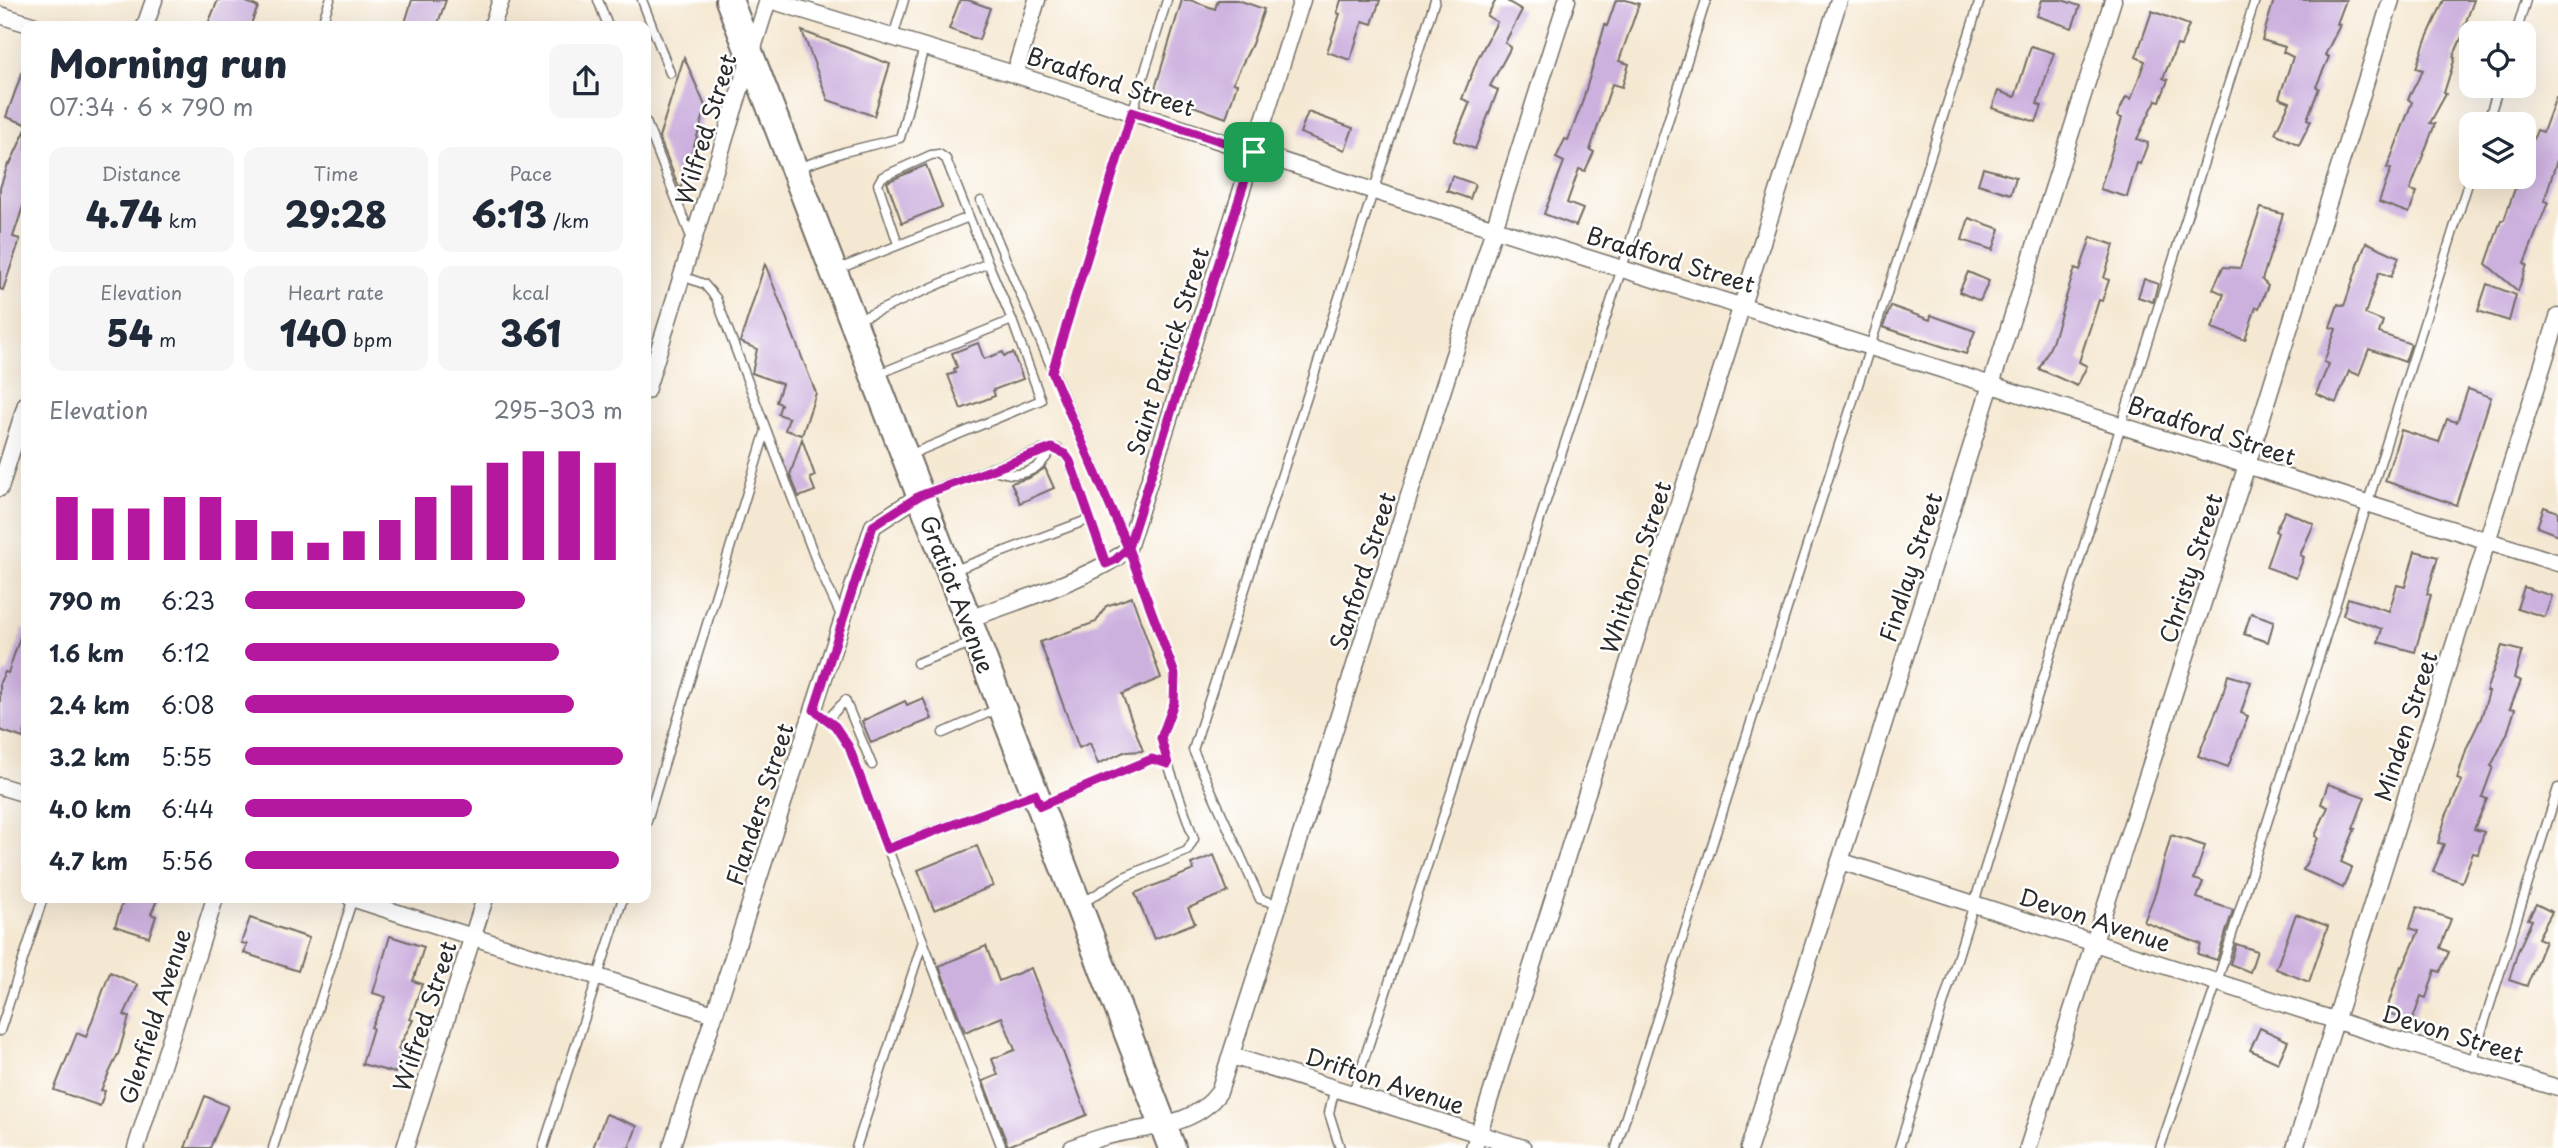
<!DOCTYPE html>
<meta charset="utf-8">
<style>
body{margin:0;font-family:"Playpen Sans",sans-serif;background:#f6f6f7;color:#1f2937;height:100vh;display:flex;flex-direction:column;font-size:26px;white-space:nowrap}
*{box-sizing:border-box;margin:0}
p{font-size:23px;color:#747a83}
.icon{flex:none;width:38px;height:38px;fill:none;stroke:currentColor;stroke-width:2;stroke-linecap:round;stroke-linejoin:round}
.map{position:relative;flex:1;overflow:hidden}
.drawer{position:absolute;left:21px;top:21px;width:630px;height:882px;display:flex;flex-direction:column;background:#fff;border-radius:14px;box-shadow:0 7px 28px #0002}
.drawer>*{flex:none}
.controls{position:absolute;left:2459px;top:21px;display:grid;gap:14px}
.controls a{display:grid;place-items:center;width:77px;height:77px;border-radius:14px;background:#fff;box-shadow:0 7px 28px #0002;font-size:35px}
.pin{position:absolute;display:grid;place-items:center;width:60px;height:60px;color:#fff;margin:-30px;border-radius:14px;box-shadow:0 4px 10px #0006}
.round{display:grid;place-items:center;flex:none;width:74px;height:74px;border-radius:14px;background:#f6f6f7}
.summary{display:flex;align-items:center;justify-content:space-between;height:119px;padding:0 28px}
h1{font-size:38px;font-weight:800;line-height:52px}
.figures{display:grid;grid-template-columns:repeat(3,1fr);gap:10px;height:119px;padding:7px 28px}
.figures div{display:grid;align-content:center;border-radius:14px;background:#f6f6f7;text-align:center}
.figures b{font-size:35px;font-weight:800}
.figures small{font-size:19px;font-weight:400}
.figures p{font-size:19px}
.chart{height:196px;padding:14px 28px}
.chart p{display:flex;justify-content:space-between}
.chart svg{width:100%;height:126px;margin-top:7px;stroke:#b5179e;stroke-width:6}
ul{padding:0 28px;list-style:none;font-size:23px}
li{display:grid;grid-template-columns:112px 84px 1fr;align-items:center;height:52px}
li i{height:18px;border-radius:9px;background:#b5179e}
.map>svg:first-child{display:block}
.building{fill:#ccb0de}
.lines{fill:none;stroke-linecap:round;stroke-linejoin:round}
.lane-casing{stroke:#726d65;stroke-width:11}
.street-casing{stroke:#726d65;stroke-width:19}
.primary-casing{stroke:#726d65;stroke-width:30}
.lane{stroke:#fff;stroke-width:8}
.street{stroke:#fff;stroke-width:16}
.primary{stroke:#fff;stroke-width:26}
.route-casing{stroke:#fff;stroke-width:14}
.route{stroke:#b5179e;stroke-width:9}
.labels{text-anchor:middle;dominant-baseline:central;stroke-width:5;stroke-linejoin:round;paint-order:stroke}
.street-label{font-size:23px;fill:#2b2b2b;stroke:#fff}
</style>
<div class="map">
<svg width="2558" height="1148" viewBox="0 0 2558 1148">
<rect width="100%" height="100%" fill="#fff"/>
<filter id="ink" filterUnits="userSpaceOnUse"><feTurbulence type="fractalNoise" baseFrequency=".0143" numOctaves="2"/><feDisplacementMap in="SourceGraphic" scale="14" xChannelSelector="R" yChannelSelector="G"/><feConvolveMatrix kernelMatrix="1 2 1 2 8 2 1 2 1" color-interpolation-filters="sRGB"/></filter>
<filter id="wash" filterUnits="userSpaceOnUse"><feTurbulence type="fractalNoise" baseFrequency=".00686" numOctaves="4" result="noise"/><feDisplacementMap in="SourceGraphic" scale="28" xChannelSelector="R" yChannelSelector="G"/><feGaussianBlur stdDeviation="1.57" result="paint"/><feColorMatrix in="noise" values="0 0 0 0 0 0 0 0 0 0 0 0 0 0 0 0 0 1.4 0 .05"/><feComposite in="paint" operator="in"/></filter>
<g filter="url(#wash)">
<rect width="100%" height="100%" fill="#f5e8d2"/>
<g id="blocks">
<g class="building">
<polygon points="218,0 242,0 258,7 250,26 207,26"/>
<polygon points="412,0 446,0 437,26 404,26"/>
<polygon points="960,0 968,0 990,8 979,40 949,29"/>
<polygon points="1182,0 1190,0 1215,9 1218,0 1238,0 1264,9 1252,44 1233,83 1237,84 1226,118 1154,92"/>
<polygon points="1341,0 1380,0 1372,24 1363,21 1350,60 1327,52 1340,14 1337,13"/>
<polygon points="1496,0 1505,0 1522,10 1505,43 1511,47 1490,86 1498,90 1475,149 1454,141 1470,102 1462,99 1478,58 1497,22 1487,16"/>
<polygon points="1616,0 1626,0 1639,4 1619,61 1629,64 1622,87 1612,84 1590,150 1594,152 1585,171 1579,169 1567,203 1583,209 1576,226 1544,214 1564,162 1556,158 1565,139 1568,140 1581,106 1605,25 1607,26"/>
<polygon points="2042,0 2062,0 2080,6 2072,28 2037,16"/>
<polygon points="2274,0 2346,0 2337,24 2340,25 2325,55 2329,57 2316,87 2319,88 2307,119 2311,121 2299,145 2275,133 2290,102 2279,98 2293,57 2283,52 2285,47 2262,40"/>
<polygon points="2444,0 2474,0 2464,27 2466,28 2453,57 2455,58 2444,93 2446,94 2430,123 2435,124 2410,190 2417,192 2409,213 2379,202 2391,169 2387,168 2412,102 2408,99 2423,70 2416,68 2425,42"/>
<polygon points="2152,11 2189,25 2181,46 2177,45 2163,78 2168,80 2160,101 2156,100 2137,139 2148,143 2140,164 2137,163 2127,197 2100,189 2122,118 2117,116 2126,97 2131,99 2145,61 2136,57"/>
<polygon points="802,31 890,64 874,116 828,100"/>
<polygon points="2031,46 2054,53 2037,104 2042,106 2036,122 1992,108 1998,91 2015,97"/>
<polygon points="684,57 706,108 680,190 659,137"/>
<polygon points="24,67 26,67 26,124 6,117"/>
<polygon points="2556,97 2558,97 2558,157 2544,201 2548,202 2524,264 2527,265 2518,291 2486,264 2501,220 2504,220 2519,177 2524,177 2524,164 2537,130 2543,132"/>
<polygon points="1308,112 1353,128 1345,150 1300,133"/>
<polygon points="26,129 26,197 13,237 20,239 3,290 0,289 0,188 8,164 10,164"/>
<polygon points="926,165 942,207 902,223 887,182"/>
<polygon points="1983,168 2016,177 2011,194 1978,184"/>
<polygon points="1452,176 1475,184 1470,199 1447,191"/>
<polygon points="2261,208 2283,214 2262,280 2268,286 2259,308 2256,307 2245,340 2212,328 2224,294 2213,289 2223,267 2240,268"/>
<polygon points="1969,218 2000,229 1993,250 1962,240"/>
<polygon points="2091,237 2114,245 2104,278 2109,280 2102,301 2099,300 2079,362 2087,366 2077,386 2039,369 2052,343 2075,268 2080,270"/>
<polygon points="2366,242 2399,257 2391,277 2379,272 2365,314 2383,321 2379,333 2411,344 2405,362 2369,349 2359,375 2349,371 2336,403 2316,394 2329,364 2324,362 2336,329 2330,327 2338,304 2344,306"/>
<polygon points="765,264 816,393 802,435 785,430 789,418 778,414 781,404 776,402 782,384 752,373 757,349 740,342"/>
<polygon points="1968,272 1989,281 1980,301 1959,292"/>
<polygon points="2144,279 2158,284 2153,302 2138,297"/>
<polygon points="2487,284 2516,295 2509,321 2478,311"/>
<polygon points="1891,306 1930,320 1931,315 1975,331 1966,354 1883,327"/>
<polygon points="978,343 984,359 1003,352 1004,356 1013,353 1023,379 993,390 995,396 961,409 948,375 955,373 954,369 957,367 952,353"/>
<polygon points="2468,389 2491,397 2456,505 2385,481 2401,430 2439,442 2447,419 2457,422"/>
<polygon points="802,439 815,476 810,478 815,491 799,497 790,475"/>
<polygon points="1045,468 1054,488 1020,503 1011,483 1029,478"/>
<polygon points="2544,507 2558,512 2558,535 2537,527"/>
<polygon points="2285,511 2314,524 2300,555 2304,557 2296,578 2266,567 2278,533 2275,531"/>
<polygon points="2415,551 2438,557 2427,594 2431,595 2415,652 2378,642 2382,629 2343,615 2348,598 2389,611 2397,585 2405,587"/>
<polygon points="2524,587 2552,596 2545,617 2517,608"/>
<polygon points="1132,597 1161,678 1122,694 1143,751 1124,752 1098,764 1090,743 1079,748 1040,642 1096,622 1106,606"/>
<polygon points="2251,613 2274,621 2268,642 2244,634"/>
<polygon points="23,628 26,629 26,727 23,738 0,730 0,682 5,672 8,673"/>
<polygon points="2502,646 2522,651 2514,678 2521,681 2510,708 2515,709 2507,734 2491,766 2493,767 2482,797 2487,799 2474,829 2484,832 2478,854 2473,853 2462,882 2433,872 2444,844 2438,843 2446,816 2462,781 2457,779 2467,747 2481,718 2489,692 2486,691"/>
<polygon points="2228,675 2251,682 2241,713 2248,716 2228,767 2198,756 2222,697"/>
<polygon points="923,698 932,719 871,743 862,721 905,701 907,705"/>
<polygon points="2328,784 2365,797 2353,829 2355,829 2341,862 2352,867 2343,888 2303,870 2318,838 2315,836 2328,807 2321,804"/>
<polygon points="2171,835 2205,846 2194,879 2203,882 2197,898 2233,910 2217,960 2198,954 2201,944 2144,922 2156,891"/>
<polygon points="977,846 993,886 934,910 918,870"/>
<polygon points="1214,855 1228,892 1188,908 1195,923 1154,939 1135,893 1194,870 1191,864"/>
<polygon points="124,898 158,898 151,914 156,916 149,937 115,926"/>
<polygon points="2536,904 2552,912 2538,938 2545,941 2527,986 2509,980 2518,951 2532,920 2528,919"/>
<polygon points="2417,907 2451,919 2440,948 2449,952 2440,972 2435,970 2426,998 2421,996 2412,1022 2386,1012 2401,966 2403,967 2419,931 2410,928"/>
<polygon points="2296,914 2328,926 2309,982 2276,969"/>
<polygon points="250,918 309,938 298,971 244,953 247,944 241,943"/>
<polygon points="390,936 424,947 413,981 422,984 410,1019 413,1020 398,1049 401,1050 395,1073 362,1064 373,1028 371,1027 386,997 373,993"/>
<polygon points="2236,944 2257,951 2250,972 2230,964"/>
<polygon points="986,946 999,981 1031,968 1087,1115 1008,1146 983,1081 998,1075 992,1059 1015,1050 1002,1017 965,1032 939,966"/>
<polygon points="110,972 138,985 124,1015 129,1017 119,1052 101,1090 105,1091 100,1106 54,1090 77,1033 86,1037"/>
<polygon points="2260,1028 2288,1041 2278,1063 2250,1050"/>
<polygon points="205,1096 228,1106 210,1148 185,1148"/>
<polygon points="606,1114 637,1126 629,1148 593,1148"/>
</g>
</g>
</g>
<g filter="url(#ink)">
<use href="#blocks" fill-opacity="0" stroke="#726d65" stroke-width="2"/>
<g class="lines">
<g class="lane-casing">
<g id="lane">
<polyline points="598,0 608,26"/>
<polyline points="642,0 670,73"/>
<polyline points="321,26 330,0"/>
<polyline points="2516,33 2526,0"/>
<polyline points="893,37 904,0"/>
<polyline points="646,122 692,240"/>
<polyline points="2487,124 2499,86"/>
<polyline points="797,168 844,152 900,138 924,47"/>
<polyline points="981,201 1128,548 1175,674 1174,703 1161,738 1168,764"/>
<polyline points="898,244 878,184 882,177 931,155 939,154 946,159 969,217"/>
<polyline points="988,263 1012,320"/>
<polyline points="836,270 969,217 988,263 855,321"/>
<polyline points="682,276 704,284 716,298 819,568 842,618"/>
<polyline points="1052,372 1167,0"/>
<polyline points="876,375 1012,320 1041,400 909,455"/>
<path d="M991,468C1017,481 1039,473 1052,448"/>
<polyline points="925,493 1042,450 1059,449 1070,461 1106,564"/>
<polyline points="952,571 1090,519"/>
<polyline points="917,663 974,642"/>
<polyline points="845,700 872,765"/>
<polyline points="814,710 835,726 849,747 1002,1148"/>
<polyline points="828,719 841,705"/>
<polyline points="943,733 999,708"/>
<polyline points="1044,805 1152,759 1168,764 1194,839 1187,851 1124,877 1081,904"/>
<polyline points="646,824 766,430"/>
<polyline points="887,848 1033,795"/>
<polyline points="1280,905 1260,899 1193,750 1435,0"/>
<polyline points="0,1031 43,898"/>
<polyline points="2472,1062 2558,788"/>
<polyline points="1335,1087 1329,1113 1340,1148"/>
<polyline points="1353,1093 1622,268 1706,0"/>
<polyline points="273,1148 353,898"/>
<polyline points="543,1148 623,898"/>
<polyline points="856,1148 923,941"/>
<polyline points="1616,1148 1980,0"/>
<polyline points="1899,1148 2121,425 2255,0"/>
<polyline points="2160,1148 2217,982 2471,174"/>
</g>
</g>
<g class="street-casing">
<g id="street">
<polyline points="770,0 1017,75 1374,191 2558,563"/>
<polyline points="0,15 35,26"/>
<polyline points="145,26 154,0"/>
<polyline points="492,26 501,0"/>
<polyline points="1017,75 1018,62 1037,0"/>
<polyline points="646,391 768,0"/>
<polyline points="0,488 26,404"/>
<path d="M968,619C1002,607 1108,572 1128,548L1302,0"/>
<polyline points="0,786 26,794"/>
<polyline points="1840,861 2393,1039 2558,1088"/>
<polyline points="351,898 714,1014"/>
<polyline points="1232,1056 1523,1148"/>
<polyline points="136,1148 215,898"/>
<polyline points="405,1148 485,898"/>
<polyline points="671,1148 873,526 919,496"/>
<path d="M1072,1148C1082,1144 1093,1140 1103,1137C1142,1126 1194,1129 1219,1092L1567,0"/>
<polyline points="1474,1148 1839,0"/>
<polyline points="1749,1148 2113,0"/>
<polyline points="2028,1148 2247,465 2391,0"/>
<polyline points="2295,1148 2558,317"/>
</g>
</g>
<g class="primary-casing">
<polyline id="primary" points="729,0 1172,1148"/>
</g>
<use href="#lane" class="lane"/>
<use href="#street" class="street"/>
<use href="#primary" class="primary"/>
</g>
</g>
<g class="lines" filter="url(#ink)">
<g class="route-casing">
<polyline id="route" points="1254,152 1128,548 1115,560 1106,564 1070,461 1065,454 1052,448 919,496 873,526 814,710 835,726 849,747 887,849 1035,794 1040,806 1152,759 1168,764 1161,738 1174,703 1175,674 1128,548 1052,372 1132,112 1254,152"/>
</g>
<use href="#route" class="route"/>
</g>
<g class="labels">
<g class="street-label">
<text transform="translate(1111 81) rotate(18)">Bradford Street</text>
<text transform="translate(705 129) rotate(-73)">Wilfred Street</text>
<text transform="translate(1671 259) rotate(17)">Bradford Street</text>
<text transform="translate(1167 351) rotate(-72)">Saint Patrick Street</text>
<text transform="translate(2212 430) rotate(18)">Bradford Street</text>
<text transform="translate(1635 567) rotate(-72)">Whithorn Street</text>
<text transform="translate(1910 567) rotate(-72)">Findlay Street</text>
<text transform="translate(2190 568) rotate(-72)">Christy Street</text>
<text transform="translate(1362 571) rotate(-72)">Sanford Street</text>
<text transform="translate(958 594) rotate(69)">Gratiot Avenue</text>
<text transform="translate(2405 726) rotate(-72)">Minden Street</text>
<text transform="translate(759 804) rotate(-72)">Flanders Street</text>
<text transform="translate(2095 919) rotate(18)">Devon Avenue</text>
<text transform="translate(154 1016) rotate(-72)">Glenfield Avenue</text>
<text transform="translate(424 1016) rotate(-72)">Wilfred Street</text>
<text transform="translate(2453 1033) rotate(17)">Devon Street</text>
<text transform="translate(1385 1080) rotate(18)">Drifton Avenue</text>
</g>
</g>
</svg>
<div class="controls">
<a><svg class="icon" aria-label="locate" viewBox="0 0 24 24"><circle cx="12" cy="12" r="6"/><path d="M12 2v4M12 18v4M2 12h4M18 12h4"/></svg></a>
<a><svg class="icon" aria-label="layers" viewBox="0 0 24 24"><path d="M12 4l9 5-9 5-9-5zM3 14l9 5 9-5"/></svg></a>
</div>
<div class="pin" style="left:1254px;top:152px;background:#1e9e55"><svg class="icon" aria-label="arrive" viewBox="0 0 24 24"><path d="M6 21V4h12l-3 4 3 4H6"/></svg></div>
<section class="drawer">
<div class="summary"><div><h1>Morning run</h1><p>07:34 · 6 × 790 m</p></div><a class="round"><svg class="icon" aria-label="share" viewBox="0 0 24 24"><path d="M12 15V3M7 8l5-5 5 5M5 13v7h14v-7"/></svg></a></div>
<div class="figures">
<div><p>Distance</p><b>4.74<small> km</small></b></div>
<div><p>Time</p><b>29:28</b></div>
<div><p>Pace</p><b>6:13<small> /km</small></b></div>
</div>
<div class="figures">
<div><p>Elevation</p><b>54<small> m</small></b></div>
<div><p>Heart rate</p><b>140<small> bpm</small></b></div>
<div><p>kcal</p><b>361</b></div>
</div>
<div class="chart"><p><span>Elevation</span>295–303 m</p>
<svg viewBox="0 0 160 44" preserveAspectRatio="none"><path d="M5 44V22M15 44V26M25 44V26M35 44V22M45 44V22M55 44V30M65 44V34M75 44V38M85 44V34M95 44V30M105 44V22M115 44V18M125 44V10M135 44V6M145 44V6M155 44V10"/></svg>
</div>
<ul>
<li><b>790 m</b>6:23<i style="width:74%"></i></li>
<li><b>1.6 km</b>6:12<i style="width:83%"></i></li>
<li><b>2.4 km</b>6:08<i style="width:87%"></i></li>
<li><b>3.2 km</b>5:55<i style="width:100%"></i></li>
<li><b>4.0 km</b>6:44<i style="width:60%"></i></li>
<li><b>4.7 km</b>5:56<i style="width:99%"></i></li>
</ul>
</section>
</div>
